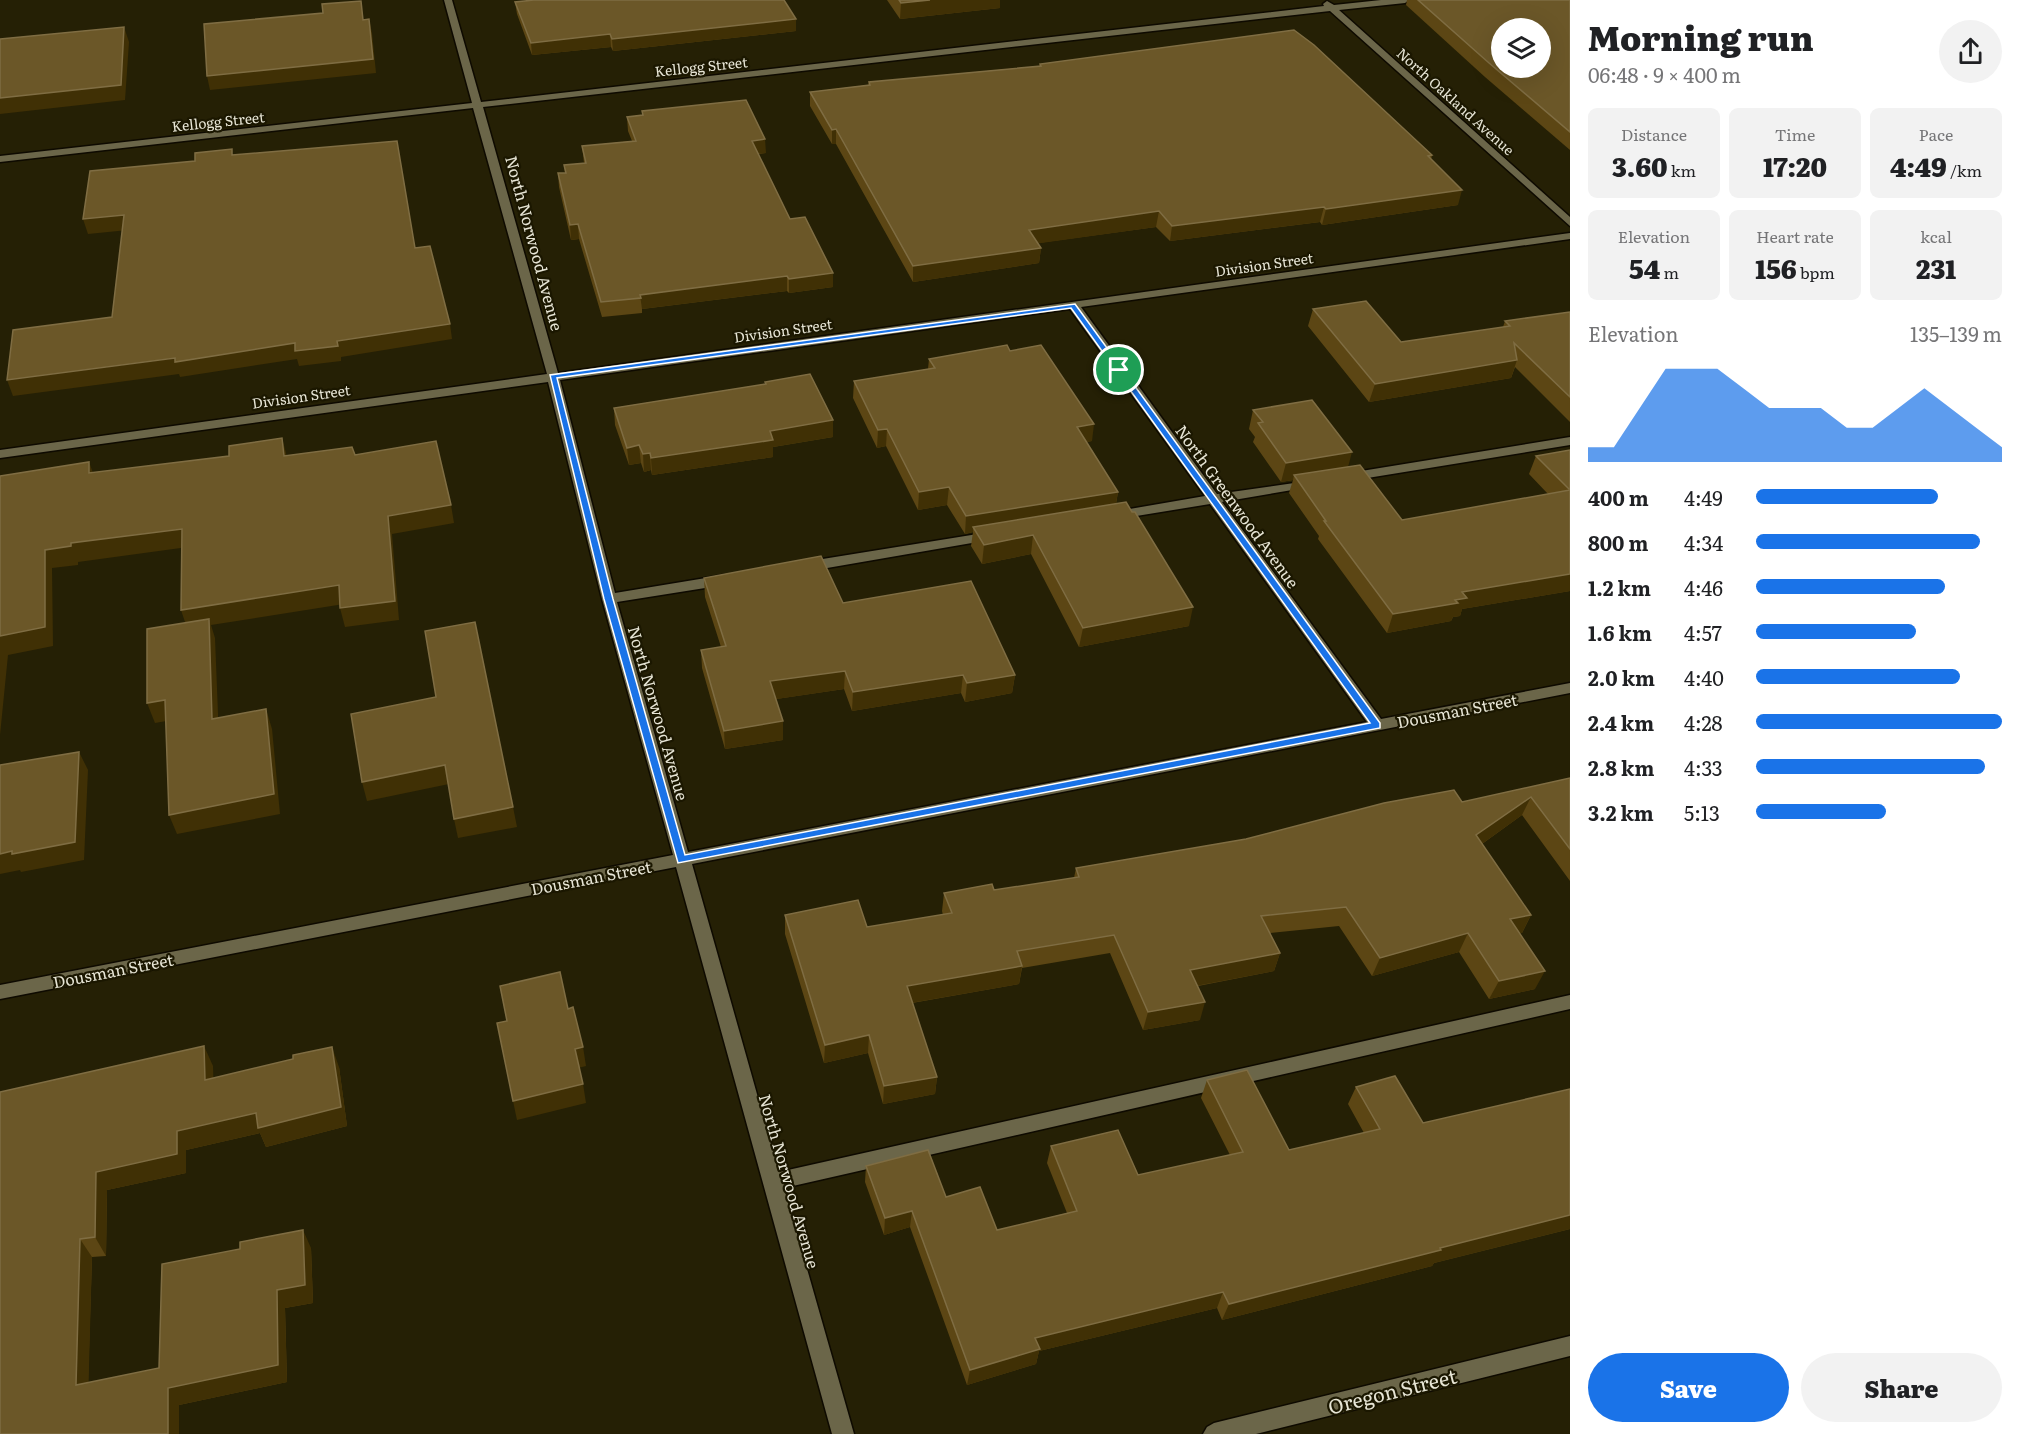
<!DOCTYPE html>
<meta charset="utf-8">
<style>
body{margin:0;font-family:Literata,serif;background:#f2f2f2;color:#202124;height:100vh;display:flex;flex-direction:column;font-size:22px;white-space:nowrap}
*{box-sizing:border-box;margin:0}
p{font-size:20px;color:#757577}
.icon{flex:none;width:33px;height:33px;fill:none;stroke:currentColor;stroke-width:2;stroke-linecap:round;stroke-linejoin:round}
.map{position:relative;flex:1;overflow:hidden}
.drawer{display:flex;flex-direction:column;background:#fff;width:450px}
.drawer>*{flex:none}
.fabs{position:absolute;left:1491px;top:18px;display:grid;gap:12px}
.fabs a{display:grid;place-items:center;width:60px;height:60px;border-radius:50%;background:#fff;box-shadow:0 6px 24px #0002;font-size:30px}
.pin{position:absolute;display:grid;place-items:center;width:51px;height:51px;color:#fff;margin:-26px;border:3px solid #fff;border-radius:50%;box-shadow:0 2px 6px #0007}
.round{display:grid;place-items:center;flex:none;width:63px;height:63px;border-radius:32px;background:#f2f2f2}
.overview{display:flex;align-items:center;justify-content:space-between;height:102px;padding:0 18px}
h1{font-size:33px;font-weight:800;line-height:45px}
.stats{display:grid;grid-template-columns:repeat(3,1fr);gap:9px;height:102px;padding:6px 18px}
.stats div{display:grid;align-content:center;border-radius:9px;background:#f2f2f2;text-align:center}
.stats b{font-size:26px;font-weight:800}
.stats small{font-size:16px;font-weight:400}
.stats p{font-size:16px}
.chart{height:168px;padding:12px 18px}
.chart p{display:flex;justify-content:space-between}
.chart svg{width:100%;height:108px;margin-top:6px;fill:#1a73e8;opacity:.7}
.button{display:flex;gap:12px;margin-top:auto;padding:12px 18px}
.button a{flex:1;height:69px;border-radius:36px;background:#1a73e8;color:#fff;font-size:24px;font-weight:800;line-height:69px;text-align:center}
.button a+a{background:#f2f2f2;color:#202124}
ul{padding:0 18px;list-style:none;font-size:20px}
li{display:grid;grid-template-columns:96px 72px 1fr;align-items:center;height:45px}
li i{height:15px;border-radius:8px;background:#1a73e8}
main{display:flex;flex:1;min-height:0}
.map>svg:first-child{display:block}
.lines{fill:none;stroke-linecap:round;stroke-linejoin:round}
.minor-casing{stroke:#0e0a00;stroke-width:3}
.minor{fill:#6b6649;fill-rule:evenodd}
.wall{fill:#5c4614}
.shaded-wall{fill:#403005}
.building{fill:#6b5728;stroke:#7f6d43;stroke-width:1.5;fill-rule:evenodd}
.route{fill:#1a73e8;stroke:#fff;stroke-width:1.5;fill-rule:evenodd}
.labels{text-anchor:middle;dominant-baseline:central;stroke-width:4.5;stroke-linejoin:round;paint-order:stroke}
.far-street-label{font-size:14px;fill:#e7e5d5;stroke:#1b1700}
.street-label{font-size:16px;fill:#e7e5d5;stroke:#1b1700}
.near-street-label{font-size:20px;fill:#e7e5d5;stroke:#1b1700}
</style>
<main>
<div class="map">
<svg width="1570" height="1434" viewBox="0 0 1570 1434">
<rect width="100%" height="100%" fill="#252005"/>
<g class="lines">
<g class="minor-casing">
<g id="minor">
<path d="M444,0H452L481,102L1324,6L1323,4L1327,1L1334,5L1381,0H1409L1405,3L1339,10L1570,217V226L1330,11L483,107L558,373L1570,233V239L1081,307L1217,494L1315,480L1317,483L1310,487L1222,502L1381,719L1570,683V693L692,864L779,1172L1570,995V1009L784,1188L854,1434H832L676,867L0,999V985L673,855L602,599L548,382L0,458V450L547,374L473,108L0,162V156L472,103ZM1070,309L1205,496L1118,511L1111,515L1113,518L1118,519L1210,504L1367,722L688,852L617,602L724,585L731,580L724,575L615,593L560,380Z"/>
<polygon points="1570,437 1570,445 1349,481 1343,477 1349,473"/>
<polygon points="990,532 995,533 997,536 995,539 804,572 797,567 804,562"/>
<polygon points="1570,1336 1570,1356 1256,1434 1203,1434 1207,1427 1214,1423"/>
</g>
</g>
<use href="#minor" class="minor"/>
</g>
<g class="wall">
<polygon points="887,0 1000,0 1000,8 900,19"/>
<polygon points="1407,0 1570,0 1570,150 1485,77 1406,5"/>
<polygon points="515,2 796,19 796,31 613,51 611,47 532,55 517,14"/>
<polygon points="1040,64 1432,155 1431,160 1458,205 1322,225 1320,222 1170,241 1156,227 1038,243 1041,248 1039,263 913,282 836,144 832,144 810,106 810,92 868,85 869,82 1039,66"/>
<polygon points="642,111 766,153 758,154 790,219 833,287 789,293 787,291 642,309 642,313 602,317 579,239 571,240 559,187 558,173 565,173 564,165 584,163 582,146 632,141 628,131 627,117 642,115"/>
<polygon points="1313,309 1401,342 1503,327 1505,321 1570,312 1570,422 1515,367 1511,378 1369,402 1308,326"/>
<polygon points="1010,351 1092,441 1086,442 1118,492 1116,504 1189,626 1079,647 1031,554 982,564 971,546 973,532 965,534 947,505 918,510 886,446 877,448 853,398 854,381 928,369 929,359"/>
<polygon points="765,382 833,437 773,447 773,457 652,475 651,470 644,472 641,463 629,465 615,425 614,408 765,384"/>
<polygon points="1253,410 1348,467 1402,520 1548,494 1529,474 1536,456 1570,450 1570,591 1462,609 1460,616 1453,617 1451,621 1387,633 1318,539 1319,536 1289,493 1293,480 1281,482 1253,442 1255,437 1249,429"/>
<polygon points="704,578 843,603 1015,675 1012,693 965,702 961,693 852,711 844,689 776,699 783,740 725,749 702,668 701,650 721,647 705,597"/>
<polygon points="1570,778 1570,881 1522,815 1482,844 1531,915 1522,933 1520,933 1535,989 1489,999 1459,952 1372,976 1339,926 1270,933 1280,953 1274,971 1198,986 1200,1020 1143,1030 1110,953 1022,968 1019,984 912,1003 937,1077 935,1094 883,1104 868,1053 824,1063 785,934 785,915 867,927 943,915 942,911 944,893 994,890 1074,878 1076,868 1462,802"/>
<polygon points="213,1066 213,1078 339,1067 347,1126 266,1147 260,1133 186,1150 186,1173 107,1190 106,1256 92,1257 88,1383 159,1368 311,1248 313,1303 285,1308 287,1382 179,1405 0,1434 0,1092"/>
<polygon points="1207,1080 1289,1150 1364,1133 1348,1104 1356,1087 1423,1123 1570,1089 1570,1229 1434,1263 1432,1266 1222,1320 1217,1308 1039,1351 1036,1364 967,1385 910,1227 884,1235 865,1182 866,1166 946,1197 997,1230 1067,1213 1047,1163 1051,1146 1138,1175 1230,1155 1201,1098"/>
</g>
<g class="shaded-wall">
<polygon points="930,0 1000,0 1000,8 900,19 901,3"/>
<polygon points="369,19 372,33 376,73 210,90 207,76"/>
<polygon points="796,19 796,31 613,51 612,39"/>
<polygon points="124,27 129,42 125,100 0,114 0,98"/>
<polygon points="610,34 611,47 532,55 531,43"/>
<polygon points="836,129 836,144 832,144 832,130"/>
<polygon points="765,139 766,153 752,154 752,141"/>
<polygon points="1462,190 1458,205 1322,225 1326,209"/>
<polygon points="1324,207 1320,222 1170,241 1172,226"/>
<polygon points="1159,211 1156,227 1027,245 1029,230"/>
<polygon points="124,215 128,230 88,234 83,219"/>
<polygon points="578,224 579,239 571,240 570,225"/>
<polygon points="1041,248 1039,263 913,282 913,266"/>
<polygon points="833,273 833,287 789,293 789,279"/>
<polygon points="787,276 787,291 642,309 640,295"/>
<polygon points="450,324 452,339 341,357 341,361 299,366 297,359 180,377 179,374 13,396 7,380 295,343 337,341"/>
<polygon points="1517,360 1511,378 1369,402 1375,384"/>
<polygon points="833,420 833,437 773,447 773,457 652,475 651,458 770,431"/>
<polygon points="1094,424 1092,441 1074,444 1077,427"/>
<polygon points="887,429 886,446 877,448 878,430"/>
<polygon points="282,438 287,457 284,456"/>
<polygon points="639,445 641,463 629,465 627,448"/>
<polygon points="1352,452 1347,471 1294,475 1293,480 1281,482 1286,463"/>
<polygon points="650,453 651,470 644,472 643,454"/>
<polygon points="89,462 96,481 89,473"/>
<polygon points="949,487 947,505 918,510 919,492"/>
<polygon points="1118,492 1115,509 973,527 973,532 965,534 966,516"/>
<polygon points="451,505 454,523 392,534 399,620 345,627 340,608 388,516"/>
<polygon points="182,529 188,547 78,562 78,565 52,568 53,646 8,655 0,735 0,636 45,550 71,543"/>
<polygon points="1033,535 1031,554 982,564 984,545"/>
<polygon points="1570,574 1570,591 1462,609 1460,616 1453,617 1451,621 1387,633 1393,614 1455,600 1462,592"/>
<polygon points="339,585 344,604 211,625 215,638 219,739 212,719 187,628 181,610"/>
<polygon points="1193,607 1189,626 1079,647 1083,628"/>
<polygon points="845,671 844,689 770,700 770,681"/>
<polygon points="963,675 961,693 852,711 853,692"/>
<polygon points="1015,675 1012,693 965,702 967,683"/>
<polygon points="165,700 172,720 155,723 147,703"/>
<polygon points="266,709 272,729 280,814 177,834 169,815"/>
<polygon points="783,721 783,740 725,749 724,731"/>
<polygon points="79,752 88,770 84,860 21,872 20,870 0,874 0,854"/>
<polygon points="445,765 449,784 367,801 362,782"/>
<polygon points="1531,797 1522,815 1468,854 1476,835"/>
<polygon points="513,807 517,827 458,838 454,819"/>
<polygon points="1531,915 1522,933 1501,937 1510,919"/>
<polygon points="1468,933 1459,952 1372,976 1380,958"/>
<polygon points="1280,953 1274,971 1185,988 1190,970"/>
<polygon points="1022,966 1019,984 905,1004 907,986"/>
<polygon points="1545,971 1535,989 1489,999 1499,981"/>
<polygon points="1205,1002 1200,1020 1143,1030 1148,1012"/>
<polygon points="869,1035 868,1053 824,1063 825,1045"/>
<polygon points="204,1046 213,1066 214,1099 205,1080"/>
<polygon points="332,1047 339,1067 347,1126 266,1147 260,1133 186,1150 186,1173 107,1190 106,1256 95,1237 96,1172 177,1131"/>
<polygon points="583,1047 586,1066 578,1068 575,1049"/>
<polygon points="937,1077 935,1094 883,1104 884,1086"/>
<polygon points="583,1084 586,1103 517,1120 513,1101"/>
<polygon points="912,1211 910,1227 884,1235 885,1218"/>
<polygon points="1570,1215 1570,1229 1434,1263 1432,1266 1222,1320 1229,1304 1440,1248"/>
<polygon points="303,1230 311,1248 313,1303 285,1308 287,1382 179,1405 179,1434 168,1434 168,1388 277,1290"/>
<polygon points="80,1239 92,1257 88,1402 76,1385"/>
<polygon points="1223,1292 1217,1308 1039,1351 1036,1364 967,1385 970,1370 1035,1338"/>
</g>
<g class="building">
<polygon points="534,0 784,0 796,19 612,39 610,34 531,43 515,2"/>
<polygon points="899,0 930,0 901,3"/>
<path d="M1418,0H1570V132L1489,63ZM1502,28H1540V68H1502Z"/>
<polygon points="361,1 363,20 369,19 373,59 207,76 204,24 323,13 322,4"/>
<polygon points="124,27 121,85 0,98 0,39"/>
<polygon points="1294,30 1314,45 1432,155 1428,156 1462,190 1326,209 1324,207 1172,226 1159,211 1029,230 1041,248 913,266 836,129 832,130 810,92 870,85 869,82 1041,66 1040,64"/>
<polygon points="746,100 765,139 752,141 790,219 805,217 833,273 789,279 787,276 640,295 641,298 601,302 578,224 570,225 558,173 566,173 564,165 586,163 582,146 636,141 627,117 643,115 642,111"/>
<polygon points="397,141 415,248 430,246 450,324 337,341 338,346 295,351 295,343 175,362 175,358 7,380 13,330 112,317 124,215 83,219 90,171 195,161 195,153 232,149 232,155"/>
<polygon points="1366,301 1401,342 1510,326 1505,321 1570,312 1570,397 1514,343 1517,360 1375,384 1313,309"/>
<polygon points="1007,345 1010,351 1041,345 1094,424 1077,427 1118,492 966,516 949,487 919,492 887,429 878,430 854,381 935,368 929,359"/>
<polygon points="810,374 833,420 770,431 773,440 651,458 650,453 643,454 639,445 627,448 614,408 766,384 765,382"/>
<polygon points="1312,400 1352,452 1286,463 1258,423 1263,422 1253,410"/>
<polygon points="282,438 284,456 352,447 355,455 436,441 451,505 388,516 395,601 340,608 339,585 181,610 182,529 71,543 71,546 45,550 45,627 0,636 0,476 89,462 89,473 229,456 229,446"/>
<polygon points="1570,450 1570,574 1462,592 1467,598 1455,600 1458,603 1393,614 1324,521 1326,521 1294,475 1360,465 1402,520 1570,490 1536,456"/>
<polygon points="1126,502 1132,512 1135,512 1193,607 1083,628 1033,535 984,545 973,527"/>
<polygon points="821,556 843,603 971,581 1015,675 967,683 963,675 853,692 845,671 770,681 783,721 724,731 701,650 726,646 704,578"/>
<polygon points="209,619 212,719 266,709 274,794 169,815 165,700 147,703 147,629"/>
<polygon points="475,622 513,807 454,819 445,765 362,782 351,714 436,697 425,631"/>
<polygon points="79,752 75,842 12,854 12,851 0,854 0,765"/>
<polygon points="1570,778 1570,849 1531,797 1476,835 1531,915 1510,919 1545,971 1499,981 1468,933 1380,958 1346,907 1261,916 1280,953 1190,970 1205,1002 1148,1012 1114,935 1017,951 1022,966 907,986 937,1077 884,1086 869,1035 825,1045 785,915 858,900 867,927 952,913 944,893 992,884 994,890 1079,877 1076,868 1246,839 1384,803 1454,790 1462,802"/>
<polygon points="560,972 568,1009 573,1007 583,1047 575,1049 583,1084 513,1101 497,1023 507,1021 500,986"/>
<polygon points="204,1046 205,1080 293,1059 293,1055 332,1047 341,1107 258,1128 256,1113 177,1131 177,1154 96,1172 95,1237 80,1239 76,1385 159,1368 162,1264 240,1249 240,1242 303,1230 305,1285 277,1290 278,1365 168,1388 168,1434 0,1434 0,1092"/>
<polygon points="1247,1070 1289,1150 1380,1129 1356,1087 1395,1076 1423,1123 1570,1089 1570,1215 1440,1248 1441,1250 1229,1304 1223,1292 1035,1338 1040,1349 970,1370 912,1211 885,1218 866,1166 928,1150 946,1197 980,1187 997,1230 1077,1211 1051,1146 1118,1130 1138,1175 1243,1152 1207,1080"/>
</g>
<path class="route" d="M1075,304L1380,723V728L678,863L604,599L550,375ZM1071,308L1370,723L685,855L613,599L557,378Z"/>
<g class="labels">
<g class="far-street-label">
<text transform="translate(701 66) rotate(-6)">Kellogg Street</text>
<text transform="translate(1456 101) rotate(42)">North Oakland Avenue</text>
<text transform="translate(218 121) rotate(-6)">Kellogg Street</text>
<text transform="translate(1264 264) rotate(-8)">Division Street</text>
<text transform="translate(783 330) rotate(-8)">Division Street</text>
<text transform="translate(301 396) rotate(-8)">Division Street</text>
</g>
<g class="street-label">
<text transform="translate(535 243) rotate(75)">North Norwood Avenue</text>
<text transform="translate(1238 506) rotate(54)">North Greenwood Avenue</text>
<text transform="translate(1457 710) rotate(-11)">Dousman Street</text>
<text transform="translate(659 713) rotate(74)">North Norwood Avenue</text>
<text transform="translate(591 877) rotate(-11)">Dousman Street</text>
<text transform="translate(113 970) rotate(-11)">Dousman Street</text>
<text transform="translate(790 1181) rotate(74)">North Norwood Avenue</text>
</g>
<g class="near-street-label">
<text transform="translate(1392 1390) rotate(-14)">Oregon Street</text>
</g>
</g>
</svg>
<div class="fabs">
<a><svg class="icon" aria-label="layers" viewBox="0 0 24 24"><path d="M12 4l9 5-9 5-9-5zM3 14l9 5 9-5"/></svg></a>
</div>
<div class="pin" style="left:1119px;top:370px;background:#1e9e55"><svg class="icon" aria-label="arrive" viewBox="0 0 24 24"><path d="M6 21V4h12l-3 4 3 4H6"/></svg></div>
</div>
<section class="drawer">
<div class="overview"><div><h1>Morning run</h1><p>06:48 · 9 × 400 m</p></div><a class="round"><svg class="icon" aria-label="share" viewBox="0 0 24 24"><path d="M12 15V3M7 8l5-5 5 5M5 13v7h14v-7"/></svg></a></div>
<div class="stats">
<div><p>Distance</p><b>3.60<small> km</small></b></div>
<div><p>Time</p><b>17:20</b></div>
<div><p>Pace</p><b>4:49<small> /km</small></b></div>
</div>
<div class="stats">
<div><p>Elevation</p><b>54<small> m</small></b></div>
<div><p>Heart rate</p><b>156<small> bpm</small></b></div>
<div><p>kcal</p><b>231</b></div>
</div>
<div class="chart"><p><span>Elevation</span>135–139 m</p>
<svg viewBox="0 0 160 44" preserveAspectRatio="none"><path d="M0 44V38L10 38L20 22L30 6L40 6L50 6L60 14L70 22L80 22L90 22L100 30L110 30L120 22L130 14L140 22L150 30L160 38V44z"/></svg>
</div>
<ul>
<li><b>400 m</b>4:49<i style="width:74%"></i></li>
<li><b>800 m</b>4:34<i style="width:91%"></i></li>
<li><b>1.2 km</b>4:46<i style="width:77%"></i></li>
<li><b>1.6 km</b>4:57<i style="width:65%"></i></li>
<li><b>2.0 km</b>4:40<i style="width:83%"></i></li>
<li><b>2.4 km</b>4:28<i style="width:100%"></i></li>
<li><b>2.8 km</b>4:33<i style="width:93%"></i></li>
<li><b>3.2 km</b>5:13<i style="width:53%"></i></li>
</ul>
<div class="button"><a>Save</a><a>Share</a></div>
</section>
</main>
